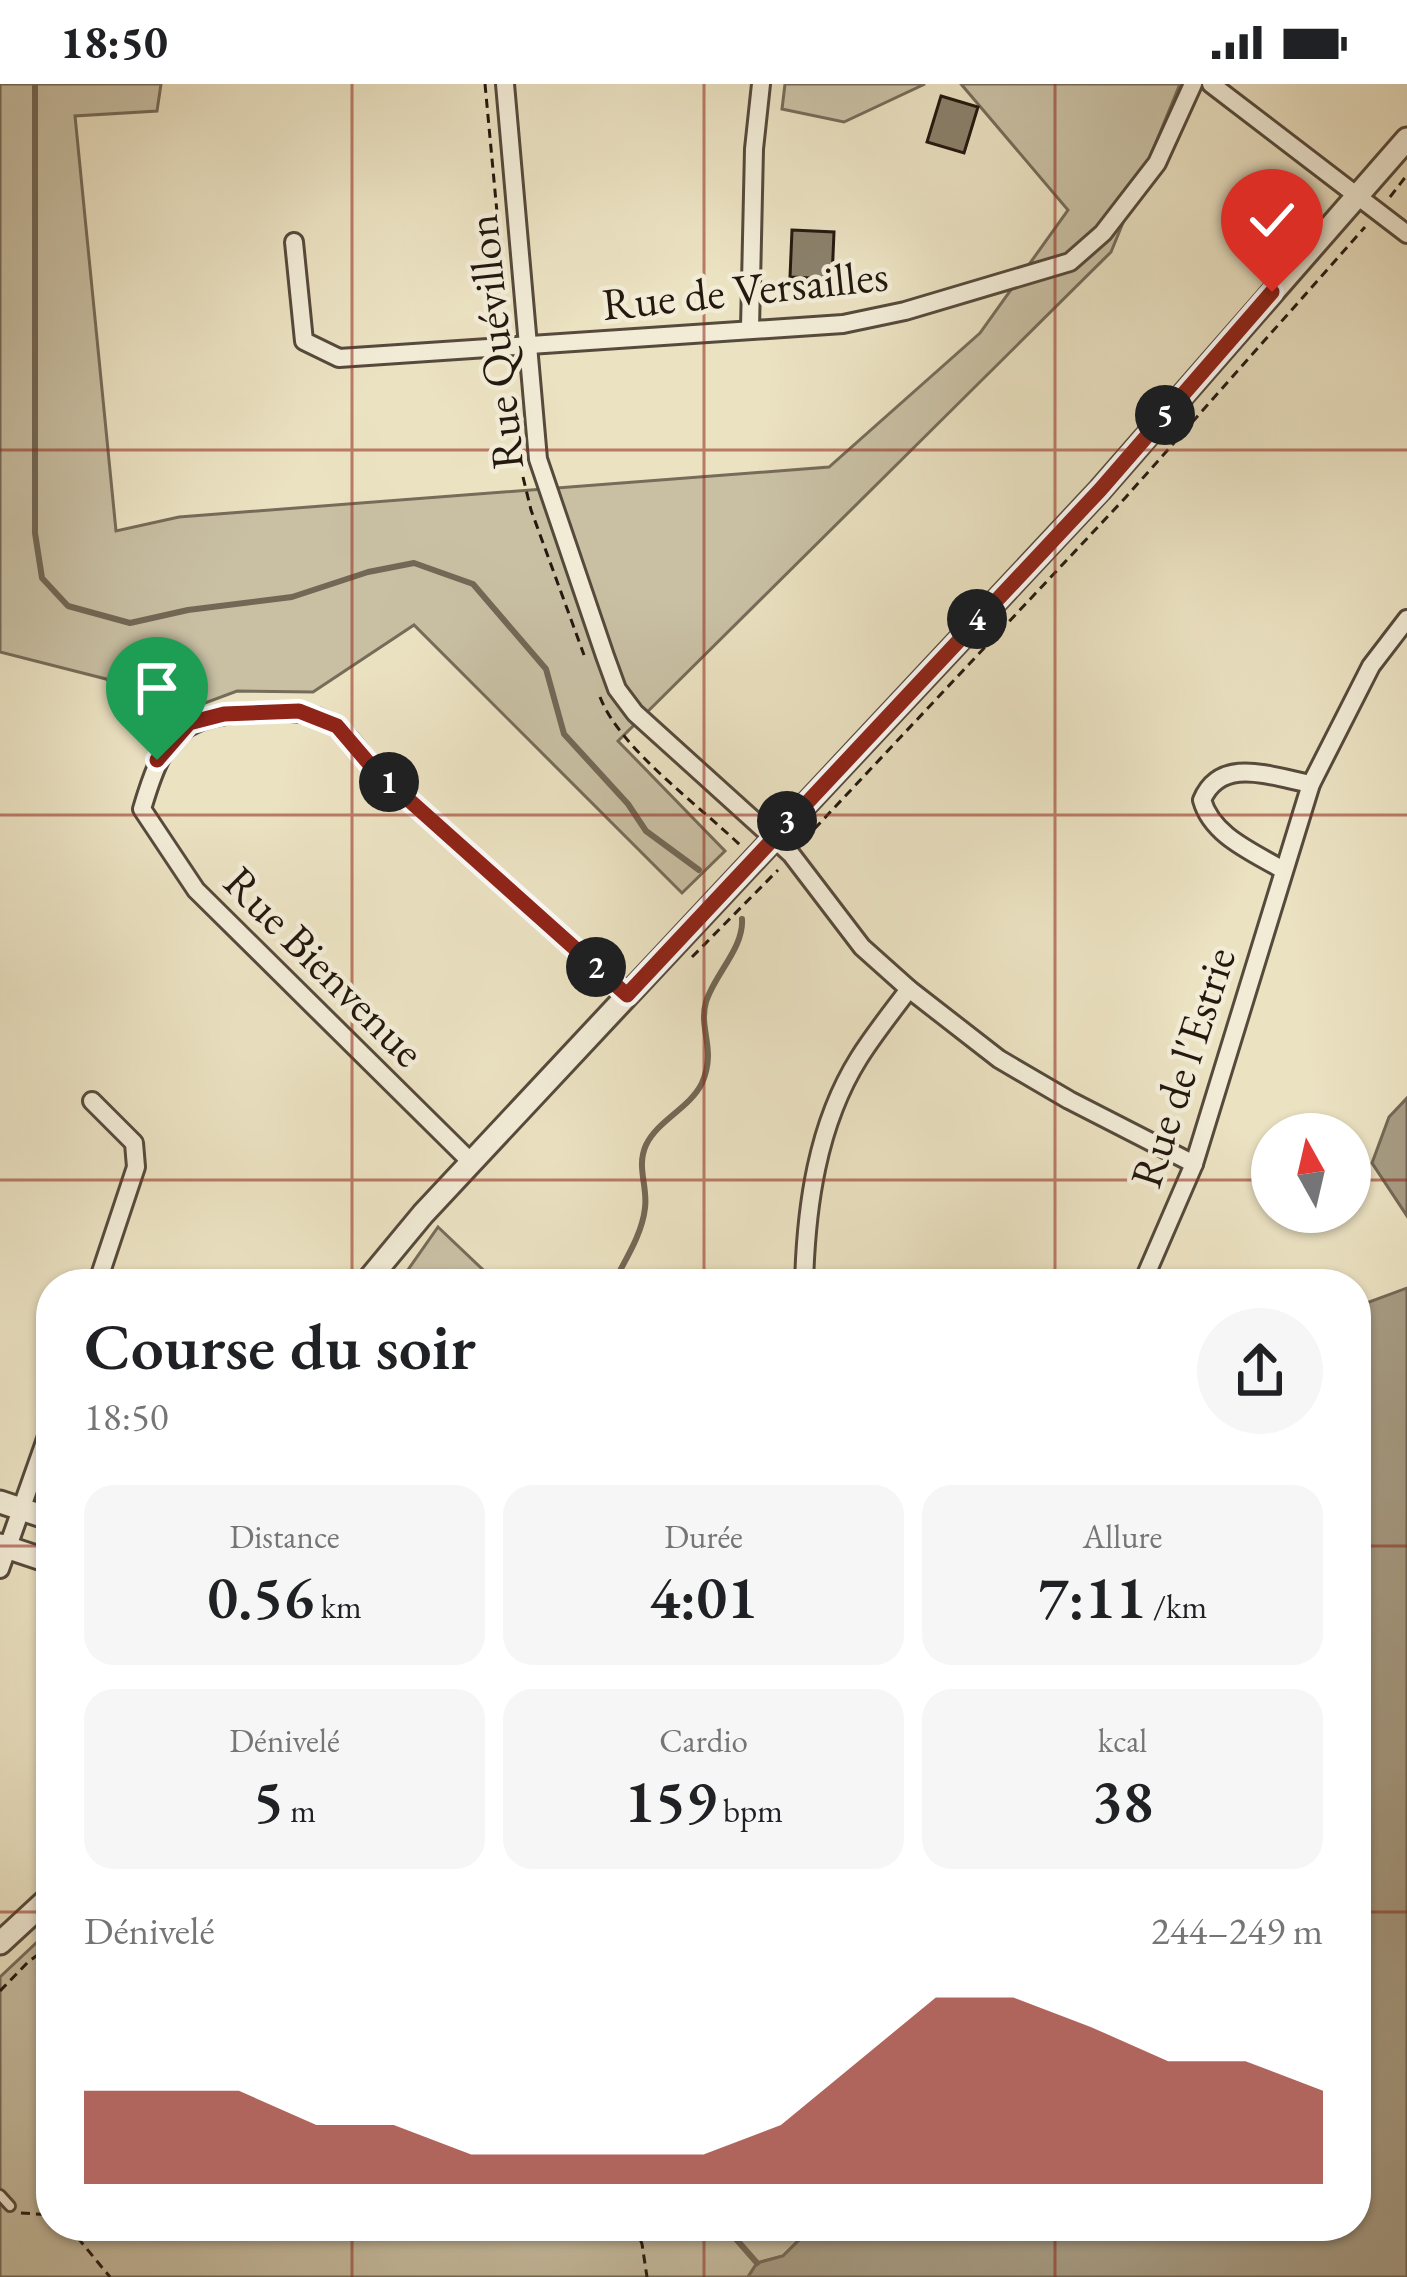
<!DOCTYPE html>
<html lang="fr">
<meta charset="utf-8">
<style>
body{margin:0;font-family:"EB Garamond",serif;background:#f6f6f6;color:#202124;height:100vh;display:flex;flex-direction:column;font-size:45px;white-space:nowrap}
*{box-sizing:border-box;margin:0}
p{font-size:39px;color:#757577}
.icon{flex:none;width:66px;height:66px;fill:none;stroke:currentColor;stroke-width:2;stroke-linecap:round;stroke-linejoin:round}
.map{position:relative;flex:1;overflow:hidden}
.panel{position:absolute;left:36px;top:1185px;width:1335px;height:972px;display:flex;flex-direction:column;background:#fff;border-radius:48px;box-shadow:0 3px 9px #0004}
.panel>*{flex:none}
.needle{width:78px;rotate:352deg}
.controls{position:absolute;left:1251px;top:1029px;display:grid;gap:24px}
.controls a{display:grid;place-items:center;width:120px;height:120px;border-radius:50%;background:#fff;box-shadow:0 3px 9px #0004;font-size:60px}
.pin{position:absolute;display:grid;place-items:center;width:102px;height:102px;color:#fff;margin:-123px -51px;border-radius:50% 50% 50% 0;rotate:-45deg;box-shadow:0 0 12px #0007}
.pin .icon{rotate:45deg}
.km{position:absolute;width:60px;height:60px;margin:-30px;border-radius:50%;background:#222;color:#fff;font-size:33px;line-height:60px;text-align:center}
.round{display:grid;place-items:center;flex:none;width:126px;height:126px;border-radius:63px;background:#f6f6f6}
.overview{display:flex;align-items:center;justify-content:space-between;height:204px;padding:0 48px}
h1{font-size:66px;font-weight:600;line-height:90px}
.figures{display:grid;grid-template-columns:repeat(3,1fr);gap:18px;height:204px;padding:12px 48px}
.figures div{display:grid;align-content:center;border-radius:30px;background:#f6f6f6;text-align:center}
.figures b{font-size:60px;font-weight:600}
.figures small{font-size:33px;font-weight:400}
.figures p{font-size:33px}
.chart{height:336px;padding:24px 48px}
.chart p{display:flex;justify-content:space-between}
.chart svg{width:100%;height:216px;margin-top:12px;fill:#8f2418;opacity:.7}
.status{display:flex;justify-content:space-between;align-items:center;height:84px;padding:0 60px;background:#fff;direction:ltr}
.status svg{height:33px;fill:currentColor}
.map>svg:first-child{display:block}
.green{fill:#c9c0a4;stroke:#766c5a;stroke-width:3}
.water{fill:#a79d85;stroke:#736856;stroke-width:3}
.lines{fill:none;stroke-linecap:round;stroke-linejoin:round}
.stream{stroke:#736856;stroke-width:6}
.building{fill:#8b816c;stroke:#24180f;stroke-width:3}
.service-casing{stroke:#564a3c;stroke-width:14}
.minor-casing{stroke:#564a3c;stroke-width:22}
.tertiary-casing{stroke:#564a3c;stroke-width:27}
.path{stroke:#24180f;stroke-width:3;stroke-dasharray:9 6;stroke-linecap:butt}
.service{stroke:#f2ecd7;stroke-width:8}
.minor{stroke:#f2ecd7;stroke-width:16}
.tertiary{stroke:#f2ecd7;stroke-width:21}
.route-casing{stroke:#fff;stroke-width:24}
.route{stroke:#8f2418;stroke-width:15}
.grid{fill:none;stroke:#8f2418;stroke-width:3;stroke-opacity:0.55}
.labels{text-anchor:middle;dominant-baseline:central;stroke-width:9;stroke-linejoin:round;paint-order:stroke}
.street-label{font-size:45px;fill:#24180f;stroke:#f2ecd7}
</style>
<div class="status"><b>18:50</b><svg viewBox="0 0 49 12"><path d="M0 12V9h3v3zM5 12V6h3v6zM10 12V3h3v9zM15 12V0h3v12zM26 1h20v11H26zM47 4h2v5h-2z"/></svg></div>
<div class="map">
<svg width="1407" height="2193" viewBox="0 0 1407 2193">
<rect width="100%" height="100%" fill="#ebe2c2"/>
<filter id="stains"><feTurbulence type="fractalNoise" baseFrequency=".00167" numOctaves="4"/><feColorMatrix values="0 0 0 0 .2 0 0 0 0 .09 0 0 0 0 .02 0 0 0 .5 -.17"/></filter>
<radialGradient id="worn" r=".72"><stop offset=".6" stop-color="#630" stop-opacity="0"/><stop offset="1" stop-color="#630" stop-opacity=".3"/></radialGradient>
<g class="green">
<polygon points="0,0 161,0 157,27 75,32 116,447 179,433 829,383 980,249 1068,126 961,0 1180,0 1111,168 618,657 725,767 682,809 414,541 313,608 237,607 162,635 106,595 0,568"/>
<polygon points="785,0 925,0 844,38 782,25"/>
<polygon points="438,1143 498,1200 398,1200"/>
<polygon points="51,1845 51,2142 862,2142 807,2148 783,2172 757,2179 748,2193 0,2193 0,1893"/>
</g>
<g class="water">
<polygon points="1407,1014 1407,1132 1372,1079 1389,1033"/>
<polygon points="1407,1204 1407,2193 748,2193 757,2179 783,2172 807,2148 862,2142 1356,2142 1356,1239 1358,1222"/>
</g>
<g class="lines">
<g class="stream">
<polyline points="35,0 35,449 42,494 68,522 130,539 188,526 292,513 368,488 414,479 473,500 546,585 564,650 628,720 646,747 699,786"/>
<path d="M613,1200C625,1176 642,1151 645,1124C648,1102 636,1083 646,1061C658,1036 690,1024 702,999C717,965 698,945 706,918C714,891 744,864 742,835"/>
<polyline points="735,2142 736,2155 757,2179"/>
</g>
</g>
<g class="building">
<polygon points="941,12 978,23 964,69 927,58"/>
<polygon points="792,146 834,148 832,195 790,193"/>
</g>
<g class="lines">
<g class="service-casing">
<polyline id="service" points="0,2111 10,2122"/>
</g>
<g class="minor-casing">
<g id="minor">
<polyline points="505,0 538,375 605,572 617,605 635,629 791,770 862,863 909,905 999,975 1069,1016 1194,1080"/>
<polyline points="1211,0 1407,150"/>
<polyline points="294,158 304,257 339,274 843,240 905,227 1070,178 1103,149 1157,79 1193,0"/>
<polyline points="750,244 754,65 761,0"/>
<path d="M1283,786C1253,768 1212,752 1202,716C1221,671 1272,693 1311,700"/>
<polyline points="92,1017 134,1059 136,1083 97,1200"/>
<path d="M472,1079L196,806L142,725C165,647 181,631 264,628C289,627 313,627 335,642C349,651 361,670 372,683L627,911"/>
<path d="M804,1200C806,1123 817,1041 859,974C874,950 892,928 909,905"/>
<polyline points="1142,1200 1194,1080 1311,700 1371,582 1407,535"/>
<polyline points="0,1485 51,1341"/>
</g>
</g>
<g class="tertiary-casing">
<g id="tertiary">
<polyline points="365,1200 423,1130 1100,406 1407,55"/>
<polyline points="0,1418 51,1435"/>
<polyline points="0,1461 51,1478"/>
<polyline points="0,1859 51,1812"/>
</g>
</g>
<g class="path">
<polyline points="485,0 499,150"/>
<polyline points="1390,113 1407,91"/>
<polyline points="523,393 531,426 584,571"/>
<path d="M600,613C620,665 700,722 741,762"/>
<polyline points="804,756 1126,413 1365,143"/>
<polyline points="692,873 778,786"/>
<polyline points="0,1907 28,1878 51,1861"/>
<polyline points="21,2129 51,2131"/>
<polyline points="68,2142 110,2193"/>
<polyline points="635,2142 642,2160 647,2193"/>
</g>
<use href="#service" class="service"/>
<use href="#minor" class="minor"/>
<use href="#tertiary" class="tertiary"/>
</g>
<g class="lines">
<g class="route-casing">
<polyline id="route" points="157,676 189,639 224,630 299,627 337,642 372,683 627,911 1100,406 1272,208"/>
</g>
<use href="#route" class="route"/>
</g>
<path class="grid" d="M352,0V1200M704,0V1200M1055,0V1200M0,366H1407M0,731H1407M0,1096H1272M1350,1096H1407M0,1462H51M1356,1462H1407M0,1828H51M1356,1828H1407M352,2142V2193M704,2142V2193M1055,2142V2193"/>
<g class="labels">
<g class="street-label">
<text transform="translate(745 205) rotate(-6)">Rue de Versailles</text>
<text transform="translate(494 258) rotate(-96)">Rue Quévillon</text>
<text transform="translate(325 882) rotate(45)">Rue Bienvenue</text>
<text transform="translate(1182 983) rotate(-72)">Rue de l'Estrie</text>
</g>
</g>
<rect width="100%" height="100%" filter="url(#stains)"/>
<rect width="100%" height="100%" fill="url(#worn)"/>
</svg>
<div class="controls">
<a><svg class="needle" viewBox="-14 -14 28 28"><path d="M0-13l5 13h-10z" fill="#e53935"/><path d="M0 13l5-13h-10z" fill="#757577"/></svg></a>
</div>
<div class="pin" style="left:157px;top:676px;background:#1e9e55"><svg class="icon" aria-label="arrive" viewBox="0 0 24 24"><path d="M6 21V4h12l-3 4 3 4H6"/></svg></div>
<div class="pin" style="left:1272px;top:208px;background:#d93025"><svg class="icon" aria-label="check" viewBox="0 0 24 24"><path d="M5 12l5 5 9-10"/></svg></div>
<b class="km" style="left:389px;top:698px">1</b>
<b class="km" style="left:596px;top:883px">2</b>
<b class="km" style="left:787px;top:737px">3</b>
<b class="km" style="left:977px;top:535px">4</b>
<b class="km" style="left:1165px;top:331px">5</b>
<section class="panel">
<div class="overview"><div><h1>Course du soir</h1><p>18:50</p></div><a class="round"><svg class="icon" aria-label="share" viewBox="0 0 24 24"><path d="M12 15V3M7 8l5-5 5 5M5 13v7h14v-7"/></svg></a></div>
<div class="figures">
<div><p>Distance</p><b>0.56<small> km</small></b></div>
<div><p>Durée</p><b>4:01</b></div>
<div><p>Allure</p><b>7:11<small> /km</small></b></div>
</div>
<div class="figures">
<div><p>Dénivelé</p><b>5<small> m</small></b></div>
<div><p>Cardio</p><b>159<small> bpm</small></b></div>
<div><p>kcal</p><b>38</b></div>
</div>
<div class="chart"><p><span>Dénivelé</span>244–249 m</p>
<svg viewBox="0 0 160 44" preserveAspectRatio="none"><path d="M0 44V25L10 25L20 25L30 32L40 32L50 38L60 38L70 38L80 38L90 32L100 19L110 6L120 6L130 12L140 19L150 19L160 25V44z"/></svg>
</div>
</section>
</div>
